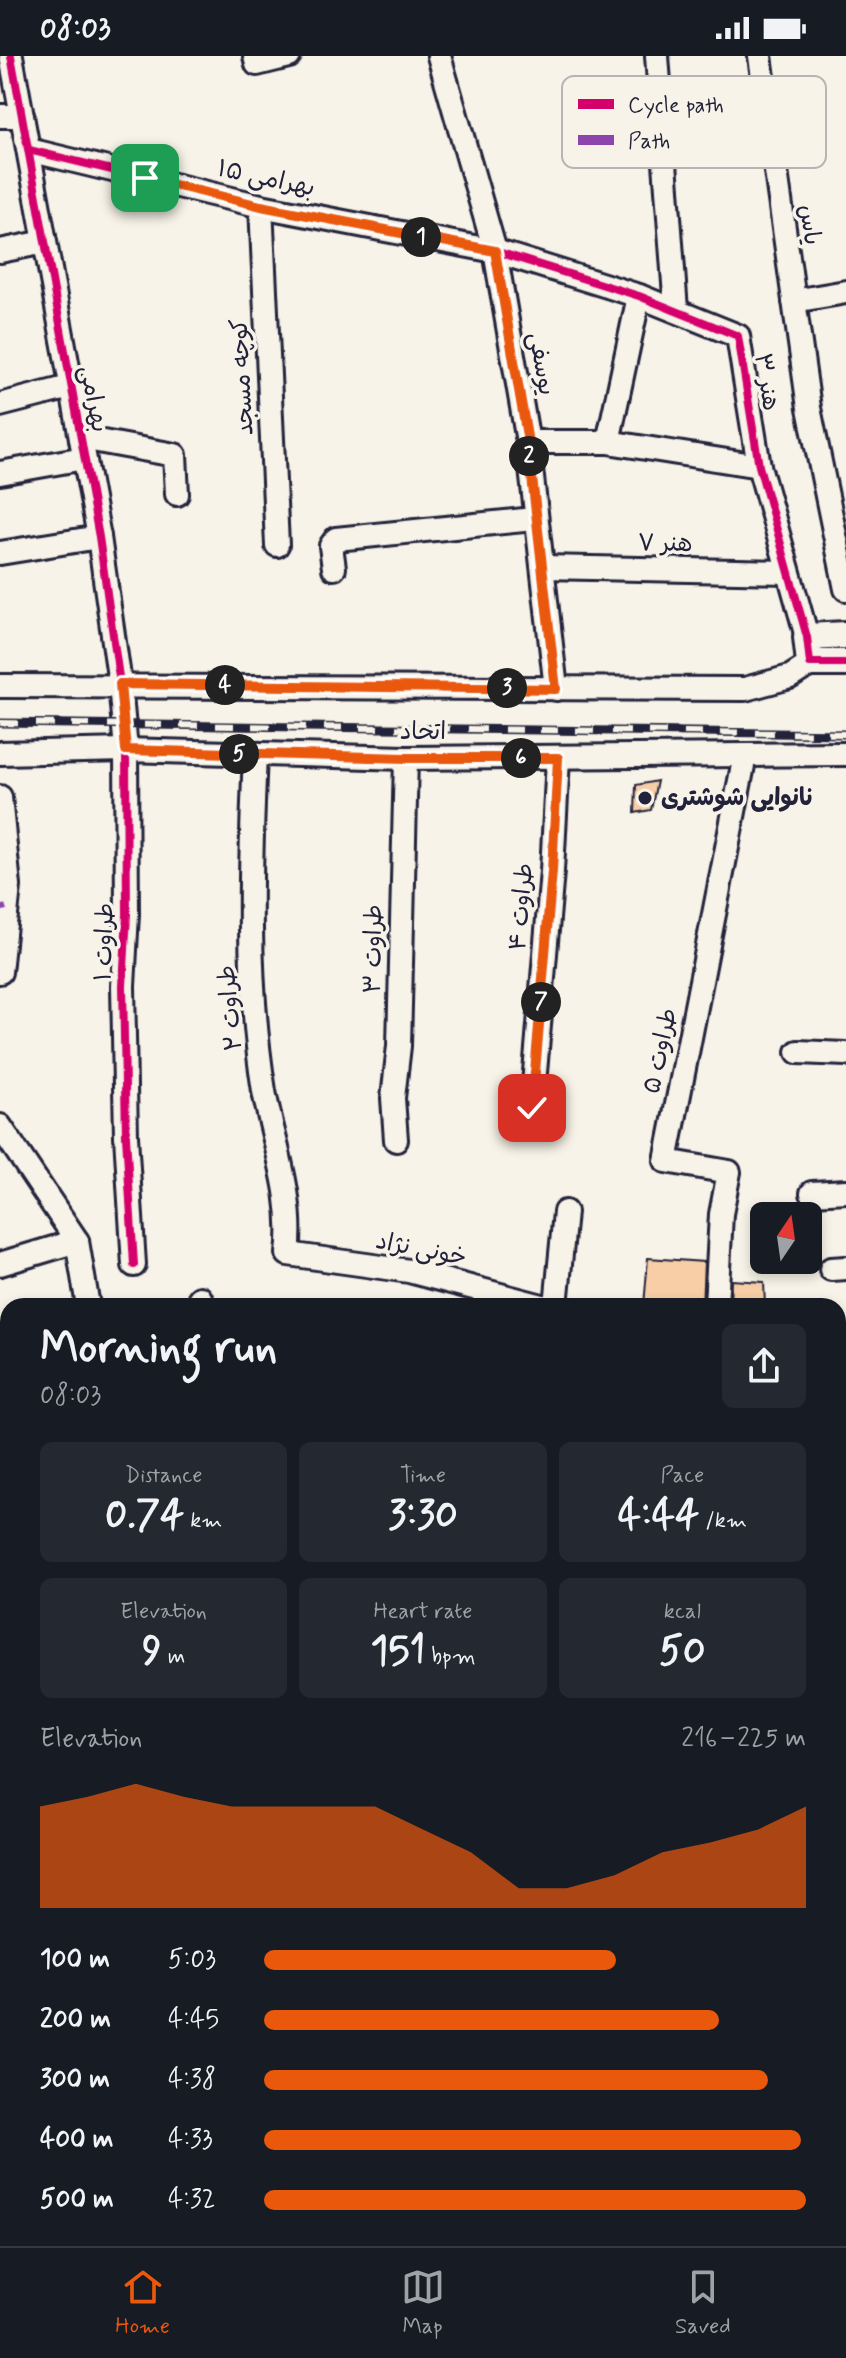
<!DOCTYPE html>
<meta charset="utf-8">
<style>
body{margin:0;font-family:Mynerve,"Playpen Sans Arabic",sans-serif;background:#242831;color:#f1f3f6;height:100vh;display:flex;flex-direction:column;font-size:30px;white-space:nowrap}
*{box-sizing:border-box;margin:0}
p{font-size:26px;color:#9ea1a6}
.icon{flex:none;width:44px;height:44px;fill:none;stroke:currentColor;stroke-width:2;stroke-linecap:round;stroke-linejoin:round}
.map{position:relative;flex:1;overflow:hidden}
.side{position:absolute;left:0px;top:1242px;width:846px;height:948px;display:flex;flex-direction:column;background:#171b24;border-radius:24px 24px 0 0;box-shadow:0 4px 12px #0003}
.side>*{flex:none}
.needle{width:52px;rotate:13deg}
.tools{position:absolute;left:750px;top:1146px;display:grid;gap:16px}
.tools a{display:grid;place-items:center;width:72px;height:72px;border-radius:12px;background:#171b24;box-shadow:0 4px 12px #0003;font-size:40px}
.pin{position:absolute;display:grid;place-items:center;width:68px;height:68px;color:#fff;margin:-34px;border-radius:16px;box-shadow:0 4px 12px #0006}
.km{position:absolute;width:40px;height:40px;margin:-20px;border-radius:50%;background:#222;color:#fff;font-size:22px;line-height:40px;text-align:center}
.round{display:grid;place-items:center;flex:none;width:84px;height:84px;border-radius:12px;background:#242831}
.head{display:flex;align-items:center;justify-content:space-between;height:136px;padding:0 40px}
h1{font-size:44px;font-weight:700;line-height:60px}
.stats{display:grid;grid-template-columns:repeat(3,1fr);gap:12px;height:136px;padding:8px 40px}
.stats div{display:grid;align-content:center;border-radius:12px;background:#242831;text-align:center}
.stats b{font-size:40px;font-weight:700}
.stats small{font-size:22px;font-weight:400}
.stats p{font-size:22px}
.chart{height:224px;padding:16px 40px}
.chart p{display:flex;justify-content:space-between}
.chart svg{width:100%;height:144px;margin-top:8px;fill:#ea580c;opacity:.7}
ul{padding:0 40px;list-style:none;font-size:26px}
li{display:grid;grid-template-columns:128px 96px 1fr;align-items:center;height:60px}
li i{height:20px;border-radius:10px;background:#ea580c}
.status{display:flex;justify-content:space-between;align-items:center;height:56px;padding:0 40px;background:#171b24;direction:ltr}
.status svg{height:22px;fill:currentColor}
.tab-bar{display:flex;justify-content:space-around;align-items:center;height:112px;border-top:2px solid #363941;background:#171b24;font-size:22px;color:#9ea1a6}
.tab-bar a{display:grid;justify-items:center;gap:4px}
.tab-bar .on{color:#ea580c}
.map>svg:first-child{display:block}
.building{fill:#f7cea6;stroke:#22223b;stroke-width:2}
.lines{fill:none;stroke-linecap:round;stroke-linejoin:round}
.minor-casing{stroke:#22223b;stroke-width:28}
.tertiary-casing{stroke:#22223b;stroke-width:32}
.minor{stroke:#f7f3e8;stroke-width:22}
.tertiary{stroke:#f7f3e8;stroke-width:26}
.rail-casing{stroke:#22223b;stroke-width:9}
.rail{stroke:#f7f3e8;stroke-width:6;stroke-dasharray:18;stroke-linecap:butt}
.quiet{stroke:#8e44ad;stroke-width:6;stroke-dasharray:12 6;stroke-linecap:butt}
.cycleway-casing{stroke:#f7f3e8;stroke-width:13}
.cycleway{stroke:#d6006c;stroke-width:8}
.route-casing{stroke:#fff;stroke-width:16}
.route{stroke:#ea580c;stroke-width:10}
.poi-dot{fill:#22223b;stroke:#f7f3e8;stroke-width:3}
.labels{text-anchor:middle;dominant-baseline:central;stroke-width:7;stroke-linejoin:round;paint-order:stroke}
.street-label{font-size:24px;fill:#22223b;stroke:#f7f3e8}
.poi-label{font-size:24px;font-weight:bold;fill:#22223b;stroke:#f7f3e8;text-anchor:start}
.key{fill:#f7f3e8;stroke:#b7b4b4;stroke-width:2}
.key-label{font-size:22px;fill:#22223b}
</style>
<div class="status"><b>08:03</b><svg viewBox="0 0 49 12"><path d="M0 12V9h3v3zM5 12V6h3v6zM10 12V3h3v9zM15 12V0h3v12zM26 1h20v11H26zM47 4h2v5h-2z"/></svg></div>
<div class="map">
<svg width="846" height="2190" viewBox="0 0 846 2190">
<rect width="100%" height="100%" fill="#f7f3e8"/>
<filter id="ink" filterUnits="userSpaceOnUse"><feTurbulence type="fractalNoise" baseFrequency=".0125" numOctaves="2"/><feDisplacementMap in="SourceGraphic" scale="16" xChannelSelector="R" yChannelSelector="G"/><feConvolveMatrix kernelMatrix="1 2 1 2 8 2 1 2 1" color-interpolation-filters="sRGB"/></filter>
<g filter="url(#ink)">
<g class="building">
<polygon points="657,725 651,754 635,757 636,729"/>
<polygon points="648,1202 704,1206 702,1250 644,1250"/>
<polygon points="731,1224 764,1226 765,1250 730,1250"/>
</g>
<g class="lines">
<g class="minor-casing">
<g id="minor">
<polyline points="11,0 99,481 120,628 126,694 127,858 123,930 126,1080 134,1209"/>
<polyline points="255,0 257,8 289,0"/>
<polyline points="439,0 495,195 528,386 556,633"/>
<polyline points="657,0 676,254"/>
<polyline points="760,0 809,352 846,533"/>
<polyline points="0,60 22,60"/>
<polyline points="29,94 261,150 495,195 639,240 738,280 759,410 807,581"/>
<polyline points="261,150 277,489"/>
<polyline points="0,195 45,186"/>
<polyline points="794,245 846,236"/>
<polyline points="0,349 70,331"/>
<polyline points="81,382 175,399 177,438"/>
<polyline points="528,386 608,386 759,410"/>
<polyline points="608,386 639,240"/>
<polyline points="0,417 84,402"/>
<polyline points="0,497 99,481"/>
<polyline points="543,511 787,516"/>
<polyline points="334,512 331,490 336,483 534,463"/>
<polyline points="0,630 745,633 790,621 812,607"/>
<polyline points="0,697 126,694 406,702 846,698"/>
<path d="M255,698C250,810 246,924 264,1035C274,1089 295,1142 288,1198L409,1215L542,1250"/>
<polyline points="0,741 9,830 0,916"/>
<polyline points="798,996 846,998"/>
<polyline points="532,1052 552,815 558,702"/>
<polyline points="0,1070 77,1185 88,1250"/>
<polyline points="396,1084 393,1042 399,990 406,702"/>
<polyline points="812,1137 846,1135"/>
<polyline points="0,1208 77,1185"/>
<polyline points="831,1213 846,1212"/>
<polyline points="200,1242 204,1250"/>
<polyline points="556,1250 565,1156"/>
<polyline points="716,1250 721,1158 729,1116 666,1105 745,699"/>
<polyline points="0,1303 8,1301"/>
<polyline points="838,1307 846,1306"/>
<polyline points="0,1371 8,1368"/>
<polyline points="838,1406 846,1406"/>
<polyline points="0,1476 8,1474"/>
<polyline points="838,1553 846,1553"/>
<polyline points="0,1571 8,1570"/>
<polyline points="838,1587 846,1603"/>
<polyline points="0,1657 8,1657"/>
<polyline points="838,1864 846,1864"/>
<polyline points="838,1945 846,1944"/>
<polyline points="838,2054 846,2054"/>
<polyline points="498,2182 498,2190"/>
<polyline points="154,2190 157,2182"/>
</g>
</g>
<g class="tertiary-casing">
<polyline id="tertiary" points="846,579 807,581 810,607 846,607"/>
</g>
<use href="#minor" class="minor"/>
<use href="#tertiary" class="tertiary"/>
<g class="rail-casing">
<polyline id="rail" points="0,667 846,678"/>
</g>
<use href="#rail" class="rail"/>
<g class="quiet">
<polyline points="0,853 6,851"/>
<polyline points="200,1242 204,1250"/>
<polyline points="838,1553 846,1553"/>
<polyline points="838,1864 846,1864"/>
<polyline points="838,1945 846,1944"/>
</g>
<g class="cycleway-casing">
<g id="cycleway">
<polyline points="11,0 99,481 120,628 126,694 127,858 123,930 126,1080 134,1209"/>
<polyline points="29,94 261,150 495,195 639,240 738,280 759,410 807,581 810,607 846,607"/>
</g>
</g>
<use href="#cycleway" class="cycleway"/>
</g>
</g>
<g class="lines" filter="url(#ink)">
<g class="route-casing">
<polyline id="route" points="145,122 261,150 495,195 528,386 556,633 120,628 126,694 406,702 558,702 552,815 532,1052"/>
</g>
<use href="#route" class="route"/>
</g>
<circle class="poi-dot" cx="645" cy="742" r="8"/>
<g class="labels">
<g class="street-label">
<text transform="translate(266 123) rotate(12)">بهرامی ۱۵</text>
<text transform="translate(809 169) rotate(82)">یاس</text>
<text transform="translate(541 308) rotate(80)">یوسفی</text>
<text transform="translate(243 321) rotate(-93)">کوچه مسجد</text>
<text transform="translate(766 326) rotate(81)">هنر ۳</text>
<text transform="translate(93 343) rotate(79)">بهرامی</text>
<text transform="translate(665 488) rotate(1)">هنر ۷</text>
<text x="423" y="676">اتحاد</text>
<text transform="translate(522 851) rotate(-85)">طراوت ۴</text>
<text transform="translate(105 886) rotate(-88)">طراوت ۱</text>
<text transform="translate(374 893) rotate(-89)">طراوت ۳</text>
<text transform="translate(231 952) rotate(-95)">طراوت ۲</text>
<text transform="translate(661 995) rotate(-78)">طراوت ۵</text>
<text transform="translate(421 1194) rotate(11)">خونی نژاد</text>
</g>
<g class="poi-label">
<text x="661" y="742">نانوایی شوشتری</text>
</g>
</g>
<rect x="562" y="20" width="264" height="92" rx="12" class="key"/>
<rect x="578" y="43" width="36" height="10" fill="#d6006c"/>
<rect x="578" y="79" width="36" height="10" fill="#8e44ad"/>
<g class="key-label">
<text x="628" y="56">Cycle path</text>
<text x="628" y="92">Path</text>
</g>
</svg>
<div class="tools">
<a><svg class="needle" viewBox="-14 -14 28 28"><path d="M0-13l5 13h-10z" fill="#e53935"/><path d="M0 13l5-13h-10z" fill="#9ea1a6"/></svg></a>
</div>
<div class="pin" style="left:145px;top:122px;background:#1e9e55"><svg class="icon" aria-label="arrive" viewBox="0 0 24 24"><path d="M6 21V4h12l-3 4 3 4H6"/></svg></div>
<div class="pin" style="left:532px;top:1052px;background:#d93025"><svg class="icon" aria-label="check" viewBox="0 0 24 24"><path d="M5 12l5 5 9-10"/></svg></div>
<b class="km" style="left:421px;top:181px">1</b>
<b class="km" style="left:529px;top:400px">2</b>
<b class="km" style="left:507px;top:632px">3</b>
<b class="km" style="left:225px;top:629px">4</b>
<b class="km" style="left:239px;top:698px">5</b>
<b class="km" style="left:521px;top:702px">6</b>
<b class="km" style="left:541px;top:946px">7</b>
<section class="side">
<div class="head"><div><h1>Morning run</h1><p>08:03</p></div><a class="round"><svg class="icon" aria-label="share" viewBox="0 0 24 24"><path d="M12 15V3M7 8l5-5 5 5M5 13v7h14v-7"/></svg></a></div>
<div class="stats">
<div><p>Distance</p><b>0.74<small> km</small></b></div>
<div><p>Time</p><b>3:30</b></div>
<div><p>Pace</p><b>4:44<small> /km</small></b></div>
</div>
<div class="stats">
<div><p>Elevation</p><b>9<small> m</small></b></div>
<div><p>Heart rate</p><b>151<small> bpm</small></b></div>
<div><p>kcal</p><b>50</b></div>
</div>
<div class="chart"><p><span>Elevation</span>216–225 m</p>
<svg viewBox="0 0 160 44" preserveAspectRatio="none"><path d="M0 44V13L10 10L20 6L30 10L40 13L50 13L60 13L70 13L80 20L90 27L100 38L110 38L120 34L130 27L140 24L150 20L160 13V44z"/></svg>
</div>
<ul>
<li><b>100 m</b>5:03<i style="width:65%"></i></li>
<li><b>200 m</b>4:45<i style="width:84%"></i></li>
<li><b>300 m</b>4:38<i style="width:93%"></i></li>
<li><b>400 m</b>4:33<i style="width:99%"></i></li>
<li><b>500 m</b>4:32<i style="width:100%"></i></li>
</ul>
</section>
</div>
<nav class="tab-bar">
<a class="on"><svg class="icon" aria-label="home" viewBox="0 0 24 24"><path d="M3 11l9-7 9 7M6 9v11h12V9"/></svg>Home</a>
<a><svg class="icon" aria-label="map" viewBox="0 0 24 24"><path d="M3 6l6-2 6 2 6-2v14l-6 2-6-2-6 2zM9 4v14M15 6v14"/></svg>Map</a>
<a><svg class="icon" aria-label="saved" viewBox="0 0 24 24"><path d="M7 4h10v16l-5-4-5 4z"/></svg>Saved</a>
</nav>
